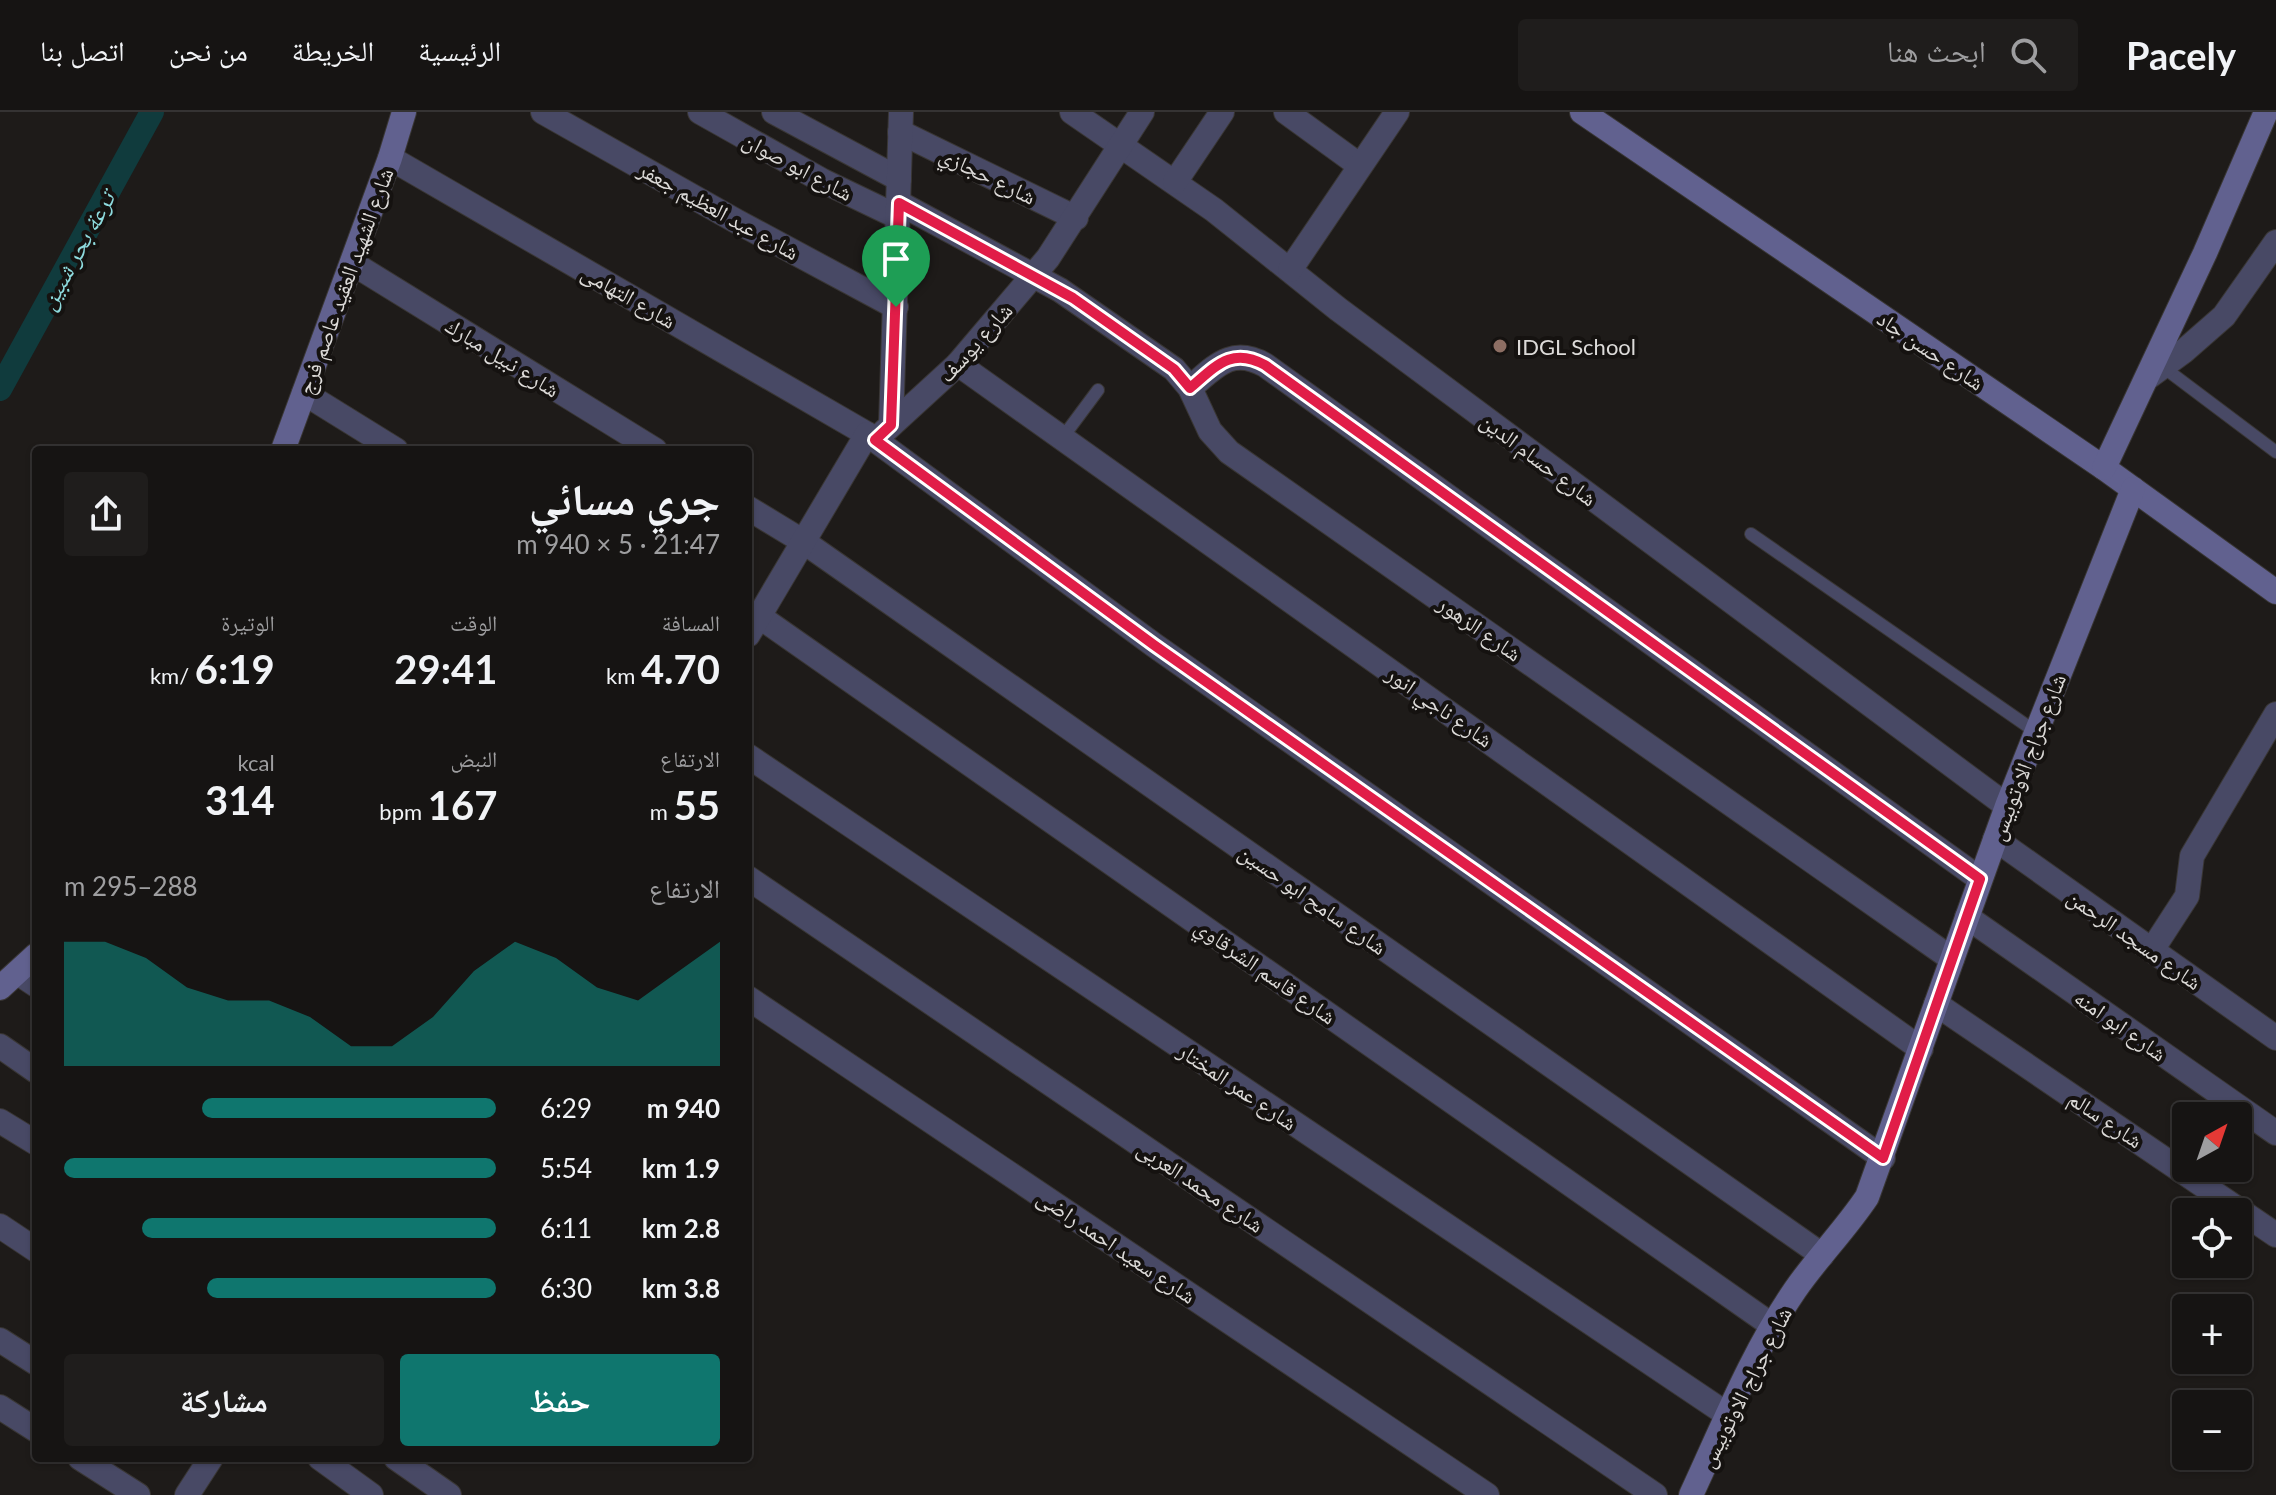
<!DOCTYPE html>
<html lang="ar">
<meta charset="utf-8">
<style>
body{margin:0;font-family:Lato,"Noto Naskh Arabic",sans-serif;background:#1f1d1c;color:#f1f3f6;direction:rtl;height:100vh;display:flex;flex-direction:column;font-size:30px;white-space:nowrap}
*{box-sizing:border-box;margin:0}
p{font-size:26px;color:#9e9ea0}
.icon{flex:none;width:44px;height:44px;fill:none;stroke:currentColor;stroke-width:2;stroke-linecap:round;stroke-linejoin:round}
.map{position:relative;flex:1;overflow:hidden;direction:ltr}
.side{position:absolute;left:32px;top:334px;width:720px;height:1016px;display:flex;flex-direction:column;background:#161413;border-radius:8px;box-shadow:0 2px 6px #0004,0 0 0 2px #353333;direction:rtl}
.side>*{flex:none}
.needle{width:52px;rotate:40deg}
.controls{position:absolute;left:2172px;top:990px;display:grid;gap:16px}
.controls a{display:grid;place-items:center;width:80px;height:80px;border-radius:8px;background:#161413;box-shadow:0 2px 6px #0004,0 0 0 2px #353333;font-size:40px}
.pin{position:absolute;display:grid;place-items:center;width:68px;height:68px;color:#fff;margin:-82px -34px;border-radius:50% 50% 50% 0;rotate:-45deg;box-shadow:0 0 8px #0007}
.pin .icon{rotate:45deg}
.round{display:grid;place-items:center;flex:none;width:84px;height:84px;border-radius:8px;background:#1f1d1c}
.headline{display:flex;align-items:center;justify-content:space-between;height:136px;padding:0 32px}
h1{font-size:44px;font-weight:700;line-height:60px}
.metrics{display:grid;grid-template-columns:repeat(3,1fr);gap:12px;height:136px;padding:8px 32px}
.metrics div{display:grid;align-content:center}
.metrics b{font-size:40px;font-weight:700}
.metrics small{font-size:22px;font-weight:400}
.metrics p{font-size:22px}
.chart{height:224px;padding:16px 32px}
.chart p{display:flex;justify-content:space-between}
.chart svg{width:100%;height:144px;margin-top:8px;fill:#0f766e;opacity:.7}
.primary-button{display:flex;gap:16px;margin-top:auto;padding:16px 32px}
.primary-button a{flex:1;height:92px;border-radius:8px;background:#0f766e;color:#fff;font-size:32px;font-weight:700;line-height:92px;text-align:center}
.primary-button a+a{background:#1f1d1c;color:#f1f3f6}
ul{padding:0 32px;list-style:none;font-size:26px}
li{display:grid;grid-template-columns:128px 96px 1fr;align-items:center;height:60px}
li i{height:20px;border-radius:10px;background:#0f766e}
header{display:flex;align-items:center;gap:48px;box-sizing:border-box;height:112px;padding:0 40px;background:#161413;border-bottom:2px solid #353333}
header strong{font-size:38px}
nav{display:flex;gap:44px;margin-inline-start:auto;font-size:28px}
.search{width:560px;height:72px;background:#1f1d1c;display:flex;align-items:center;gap:20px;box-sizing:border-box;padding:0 28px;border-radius:8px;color:#9e9ea0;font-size:30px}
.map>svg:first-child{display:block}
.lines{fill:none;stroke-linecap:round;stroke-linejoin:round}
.canal{stroke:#103b3d;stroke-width:24}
.lane-casing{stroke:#393634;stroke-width:14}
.street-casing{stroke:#393634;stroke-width:26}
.secondary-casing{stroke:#393634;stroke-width:26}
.lane{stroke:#484965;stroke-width:12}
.street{stroke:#484965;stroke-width:24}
.secondary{stroke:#61618f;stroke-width:24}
.route-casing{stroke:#fff;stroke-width:16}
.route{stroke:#e11d48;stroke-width:10}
.education-dot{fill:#8d6e63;stroke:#151210;stroke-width:3}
.labels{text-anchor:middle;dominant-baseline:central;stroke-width:8;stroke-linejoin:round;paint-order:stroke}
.street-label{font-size:22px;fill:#dcdad8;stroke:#151210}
.poi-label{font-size:22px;fill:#dcdad8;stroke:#151210;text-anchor:start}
.water-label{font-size:24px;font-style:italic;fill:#8ddadd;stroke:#151210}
</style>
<header>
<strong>Pacely</strong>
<div class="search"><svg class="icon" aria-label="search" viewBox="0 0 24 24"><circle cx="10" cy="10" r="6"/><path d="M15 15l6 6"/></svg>ابحث هنا</div>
<nav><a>الرئيسية</a><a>الخريطة</a><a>من نحن</a><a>اتصل بنا</a></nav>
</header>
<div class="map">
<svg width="2276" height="1383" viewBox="0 0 2276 1383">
<rect width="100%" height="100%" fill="#1e1b19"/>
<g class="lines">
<polyline class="canal" points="0,277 152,0"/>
<g class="lane-casing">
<g id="lane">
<polyline points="2163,255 2276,340"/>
<polyline points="1063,325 1098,278"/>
<polyline points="1751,422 2036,620"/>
</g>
</g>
<g class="street-casing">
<g id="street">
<polyline points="543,0 736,109 896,195"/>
<polyline points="700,0 823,69 898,105"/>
<polyline points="774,0 899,67"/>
<polyline points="1072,0 1214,98 1338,197 2007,694"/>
<polyline points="1286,0 1359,53"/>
<polyline points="900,20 1076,106"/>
<polyline points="390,46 867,322 1154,533 1883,1046"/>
<polyline points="1175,70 1222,0"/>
<polyline points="899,91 1060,178 1174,257 1190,276 1210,319 1229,340 1952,847"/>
<polyline points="352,151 655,338"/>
<polyline points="1290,158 1397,0"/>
<polyline points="958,252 1921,937"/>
<polyline points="2147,266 2184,239 2224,204 2276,130"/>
<path d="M1190,276C1215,255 1231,234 1265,253L1980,767"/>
<polyline points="304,281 396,338"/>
<polyline points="891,313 901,0"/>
<polyline points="875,328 958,252 1048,146 1142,0"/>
<polyline points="748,396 804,430 1822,1143"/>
<polyline points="760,505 1773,1214"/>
<polyline points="748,523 867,322"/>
<polyline points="748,644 1728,1303"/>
<polyline points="1995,727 2276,926"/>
<polyline points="748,766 1655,1383"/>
<polyline points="1967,805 2276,1021"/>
<polyline points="2152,838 2187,784 2192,744 2276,602"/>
<polyline points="18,861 36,873"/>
<polyline points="748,886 1487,1383"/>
<polyline points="1936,892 2276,1123"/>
<polyline points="0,934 36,959"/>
<polyline points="0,1009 36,1031"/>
<polyline points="0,1114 36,1138"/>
<polyline points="0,1228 36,1251"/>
<polyline points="0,1295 36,1318"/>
<polyline points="80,1346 138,1383"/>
<polyline points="320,1346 371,1383"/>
<polyline points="396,1346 449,1383"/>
<polyline points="187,1383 211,1346"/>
</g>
</g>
<g class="secondary-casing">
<g id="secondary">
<polyline points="1582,0 2104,356 2276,480"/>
<polyline points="283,338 390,46 404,0"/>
<polyline points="2104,356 2205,141 2266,0"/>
<polyline points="0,876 36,843"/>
<path d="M1691,1383C1723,1314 1752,1241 1795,1178C1817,1146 1845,1118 1867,1085L2007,694L2133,377"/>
</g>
</g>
<use href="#lane" class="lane"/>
<use href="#street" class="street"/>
<use href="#secondary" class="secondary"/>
</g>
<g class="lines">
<g class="route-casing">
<path id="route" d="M899,91L1073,186L1174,257L1190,276C1215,255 1231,234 1265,253L1980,767L1883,1046L1154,533L875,328L891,313Z"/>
</g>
<use href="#route" class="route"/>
</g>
<circle class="education-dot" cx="1500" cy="234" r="8"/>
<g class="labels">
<g class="street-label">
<text transform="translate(798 54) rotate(28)">شارع ابو صوان</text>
<text transform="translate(988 63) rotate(26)">شارع حجازي</text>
<text transform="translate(719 98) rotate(29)">شارع عبد العظيم جعفر</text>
<text transform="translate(345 169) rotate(-70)">شارع الشهيد العقيد عاصم فرج</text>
<text transform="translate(629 184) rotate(30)">شارع التهامى</text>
<text transform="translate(975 230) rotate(-48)">شارع يوسف</text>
<text transform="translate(1931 238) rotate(34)">شارع حسن جاد</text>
<text transform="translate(503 245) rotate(32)">شارع نبيل مبارك</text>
<text transform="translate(1539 347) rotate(37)">شارع حسام الدين</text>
<text transform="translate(1480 516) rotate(35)">شارع الزهور</text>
<text transform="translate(1440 594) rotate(35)">شارع ناجي انور</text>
<text transform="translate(2027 645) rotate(-69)">شارع جراج الاوتوبيس</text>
<text transform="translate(1313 787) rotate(35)">شارع سامح ابو حسين</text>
<text transform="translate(2135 827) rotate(35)">شارع مسجد الرحمن</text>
<text transform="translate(1266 859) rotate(35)">شارع قاسم الشرقاوي</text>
<text transform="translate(2121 913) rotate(35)">شارع ابو امنه</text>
<text transform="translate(1238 974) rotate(34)">شارع عمر المختار</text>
<text transform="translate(2106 1007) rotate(34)">شارع سالم</text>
<text transform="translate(1201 1074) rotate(34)">شارع محمد العربى</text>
<text transform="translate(1117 1134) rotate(34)">شارع سعيد احمد راضى</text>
<text transform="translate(1745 1275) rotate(-63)">شارع جراج الاوتوبيس</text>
</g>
<g class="poi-label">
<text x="1516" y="234">IDGL School</text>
</g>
<g class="water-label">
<text transform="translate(76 138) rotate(-61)">ترعة بحر شبين</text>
</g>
</g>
</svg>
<div class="controls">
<a><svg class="needle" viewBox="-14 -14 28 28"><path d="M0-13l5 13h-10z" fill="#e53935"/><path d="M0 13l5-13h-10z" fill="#9e9ea0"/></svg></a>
<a><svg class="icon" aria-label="locate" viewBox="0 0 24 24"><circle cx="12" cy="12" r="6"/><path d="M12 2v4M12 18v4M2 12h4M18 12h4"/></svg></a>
<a>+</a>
<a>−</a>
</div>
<div class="pin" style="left:896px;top:195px;background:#1e9e55"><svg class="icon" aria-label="arrive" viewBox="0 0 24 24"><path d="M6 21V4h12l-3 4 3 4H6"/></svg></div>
<section class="side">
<div class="headline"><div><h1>جري مسائي</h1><p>21:47 · 5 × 940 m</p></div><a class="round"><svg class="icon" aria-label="share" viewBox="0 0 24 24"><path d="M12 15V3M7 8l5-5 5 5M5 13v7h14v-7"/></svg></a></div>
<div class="metrics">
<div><p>المسافة</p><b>4.70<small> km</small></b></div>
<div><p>الوقت</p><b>29:41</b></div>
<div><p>الوتيرة</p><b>6:19<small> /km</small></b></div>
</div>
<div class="metrics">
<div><p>الارتفاع</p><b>55<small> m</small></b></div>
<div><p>النبض</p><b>167<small> bpm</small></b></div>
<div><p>kcal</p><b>314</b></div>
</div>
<div class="chart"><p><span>الارتفاع</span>288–295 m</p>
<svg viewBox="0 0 160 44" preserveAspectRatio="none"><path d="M0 44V6L10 6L20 11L30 20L40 24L50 24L60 29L70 38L80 38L90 29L100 15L110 6L120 11L130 20L140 24L150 15L160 6V44z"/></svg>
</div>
<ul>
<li><b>940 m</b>6:29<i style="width:68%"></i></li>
<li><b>1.9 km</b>5:54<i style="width:100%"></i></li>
<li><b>2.8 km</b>6:11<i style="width:82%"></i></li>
<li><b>3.8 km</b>6:30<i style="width:67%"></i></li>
</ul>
<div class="primary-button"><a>حفظ</a><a>مشاركة</a></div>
</section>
</div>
